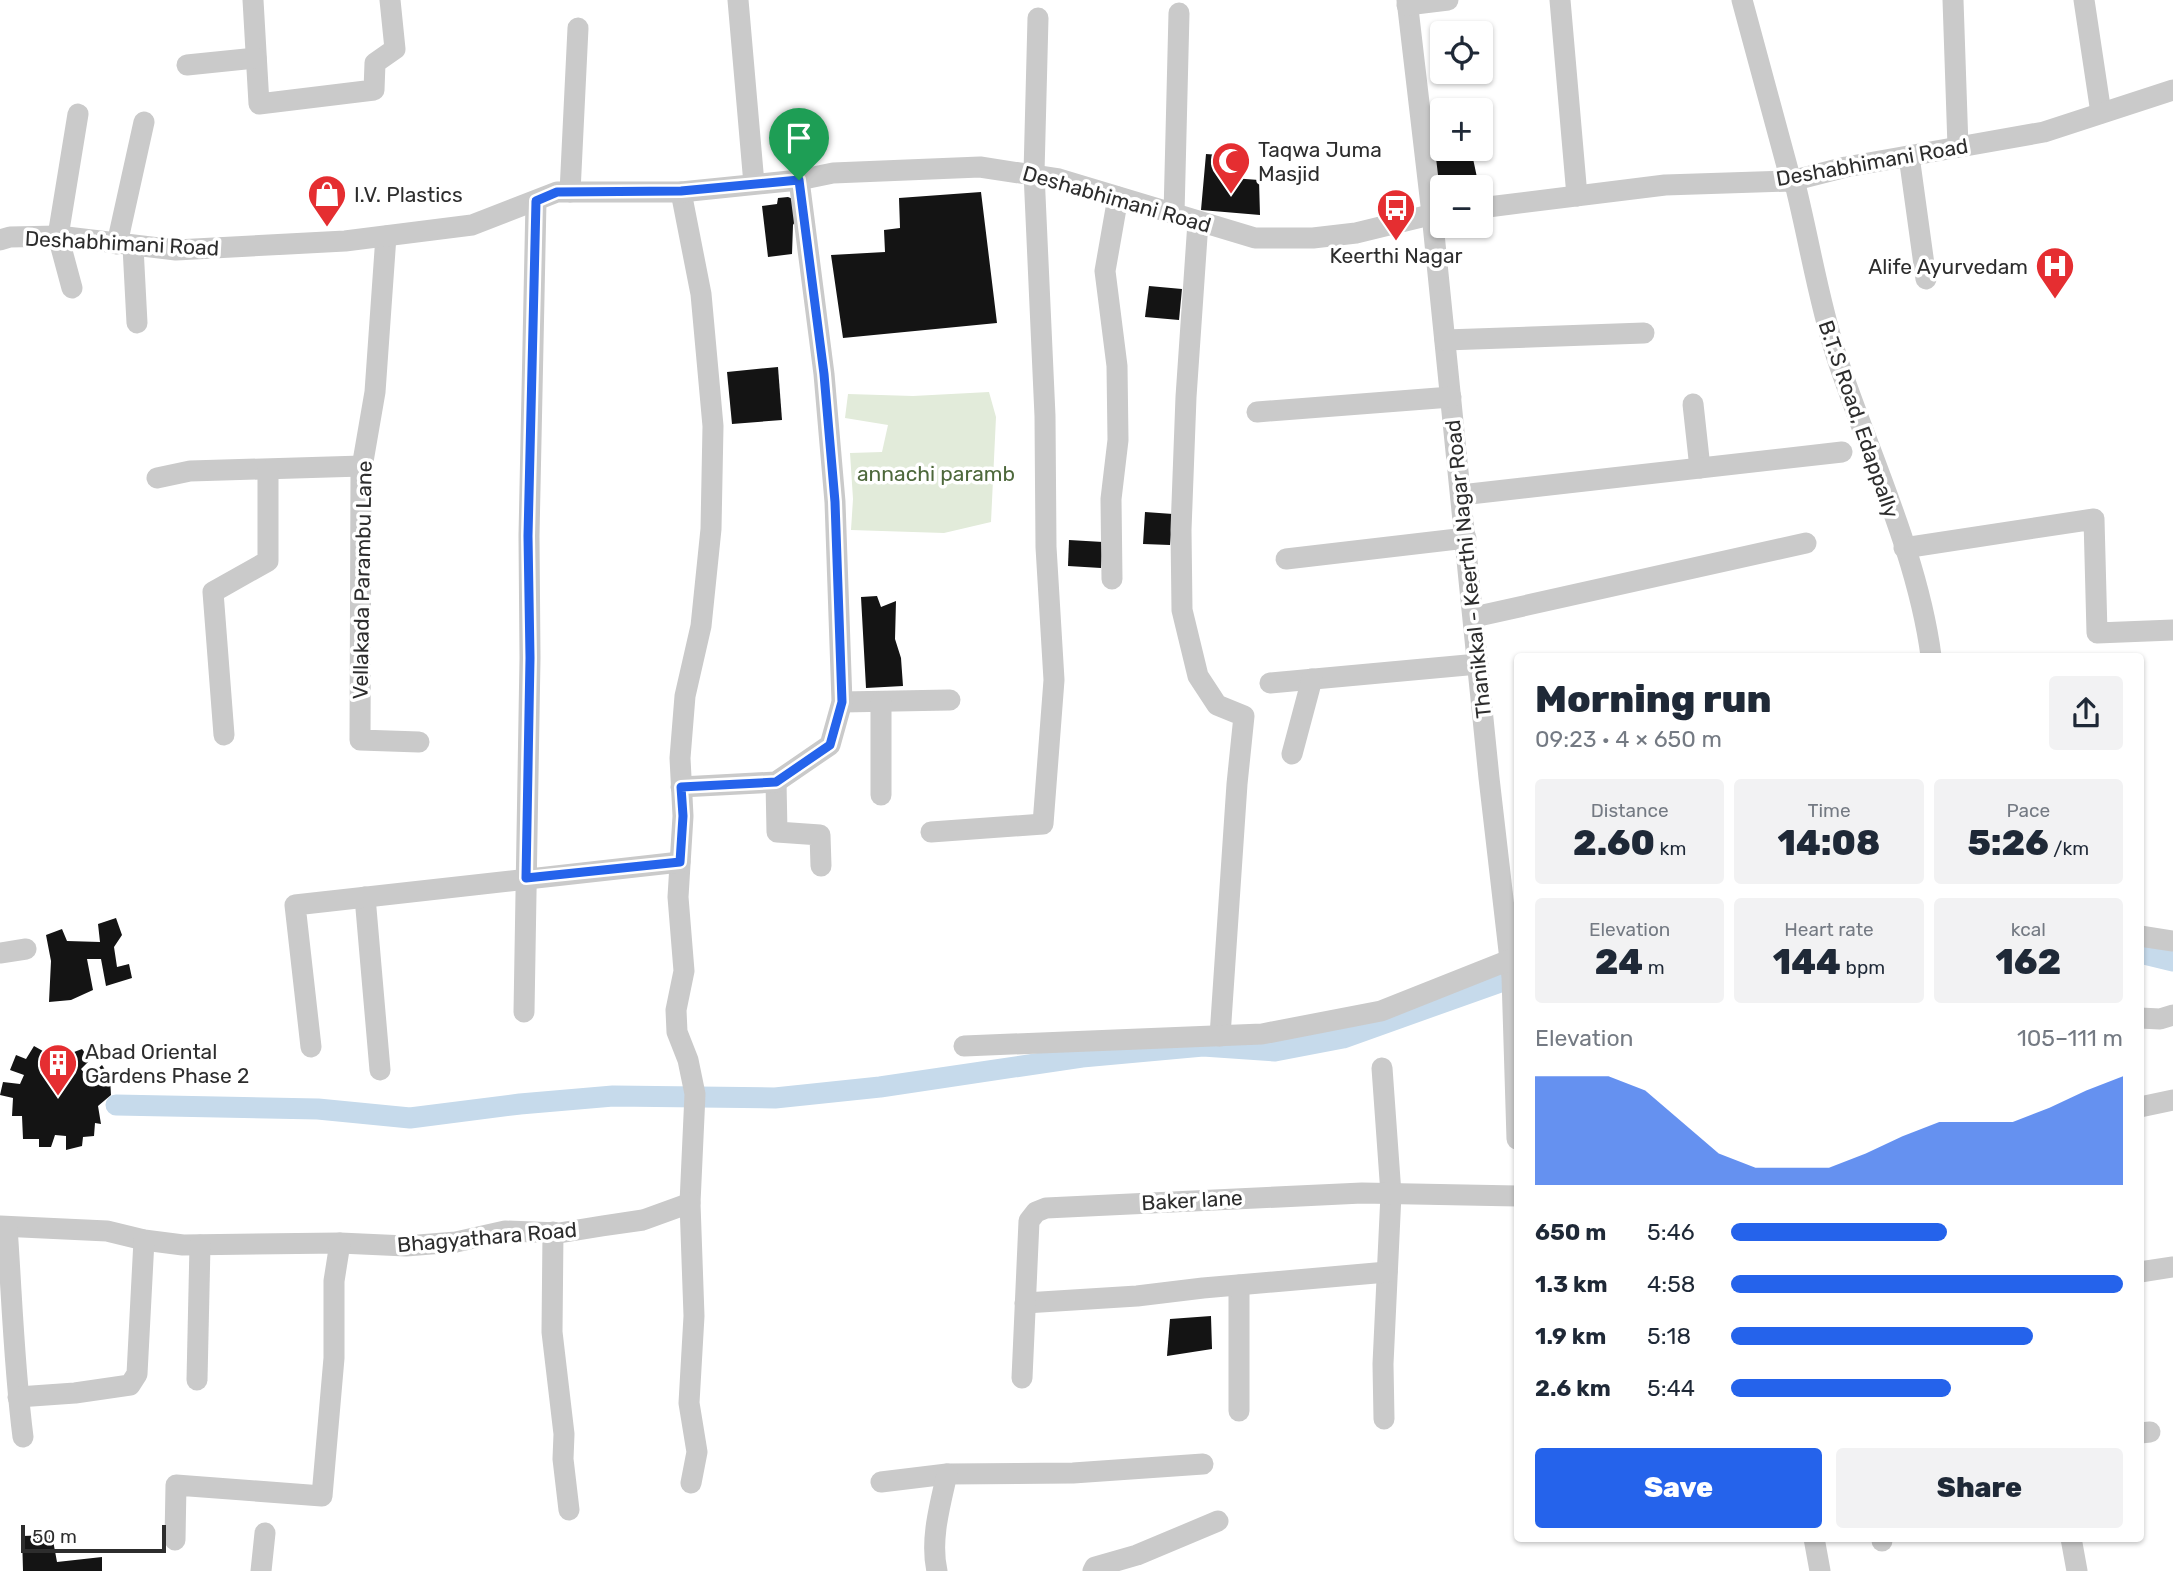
<!DOCTYPE html>
<meta charset="utf-8">
<style>
body{margin:0;font-family:Rubik,sans-serif;background:#f2f2f3;color:#1f2937;height:100vh;display:flex;flex-direction:column;font-size:26px;white-space:nowrap}
*{box-sizing:border-box;margin:0}
p{font-size:23px;color:#747a83}
.icon{flex:none;width:38px;height:38px;fill:none;stroke:currentColor;stroke-width:2;stroke-linecap:round;stroke-linejoin:round}
.map{position:relative;flex:1;overflow:hidden}
.side{position:absolute;left:1514px;top:653px;width:630px;height:889px;display:flex;flex-direction:column;background:#fff;border-radius:7px;box-shadow:0 2px 5px #0004}
.side>*{flex:none}
.tools{position:absolute;left:1430px;top:21px;display:grid;gap:14px}
.tools a{display:grid;place-items:center;width:63px;height:63px;border-radius:7px;background:#fff;box-shadow:0 2px 5px #0004;font-size:35px}
.scale{position:absolute;left:21px;bottom:18px;width:145px;box-sizing:border-box;padding-left:7px;border:4px solid #2d2d2d;border-top:0;font-size:19px;line-height:24px;white-space:nowrap;color:#2d2d2d;-webkit-text-stroke:5px #fff;paint-order:stroke}
.pin{position:absolute;display:grid;place-items:center;width:60px;height:60px;color:#fff;margin:-72px -30px;border-radius:50% 50% 50% 0;rotate:-45deg;box-shadow:0 0 7px #0007}
.pin .icon{rotate:45deg}
.round{display:grid;place-items:center;flex:none;width:74px;height:74px;border-radius:7px;background:#f2f2f3}
.overview{display:flex;align-items:center;justify-content:space-between;height:119px;padding:0 21px}
h1{font-size:38px;font-weight:800;line-height:52px}
.figures{display:grid;grid-template-columns:repeat(3,1fr);gap:10px;height:119px;padding:7px 21px}
.figures div{display:grid;align-content:center;border-radius:7px;background:#f2f2f3;text-align:center}
.figures b{font-size:35px;font-weight:800}
.figures small{font-size:19px;font-weight:400}
.figures p{font-size:19px}
.chart{height:196px;padding:14px 21px}
.chart p{display:flex;justify-content:space-between}
.chart svg{width:100%;height:126px;margin-top:7px;fill:#2563eb;opacity:.7}
.primary-button{display:flex;gap:14px;margin-top:auto;padding:14px 21px}
.primary-button a{flex:1;height:80px;border-radius:7px;background:#2563eb;color:#fff;font-size:28px;font-weight:800;line-height:80px;text-align:center}
.primary-button a+a{background:#f2f2f3;color:#1f2937}
ul{padding:0 21px;list-style:none;font-size:23px}
li{display:grid;grid-template-columns:112px 84px 1fr;align-items:center;height:52px}
li i{height:18px;border-radius:9px;background:#2563eb}
.map>svg:first-child{display:block}
.green{fill:#e2ebda}
.lines{fill:none;stroke-linecap:round;stroke-linejoin:round}
.canal{stroke:#c6daeb;stroke-width:21}
.building{fill:#141414}
.minor{stroke:#cacaca;stroke-width:21}
.route-casing{stroke:#fff;stroke-width:14}
.route{stroke:#2563eb;stroke-width:9}
.labels{text-anchor:middle;dominant-baseline:central;stroke-width:7;stroke-linejoin:round;paint-order:stroke}
.poi-label{font-size:21px;fill:#2d2d2d;stroke:#fff;text-anchor:start}
.street-label{font-size:21px;fill:#2d2d2d;stroke:#fff}
.park-label{font-size:21px;fill:#4d683b;stroke:#fff}
</style>
<div class="map">
<svg width="2173" height="1571" viewBox="0 0 2173 1571">
<rect width="100%" height="100%" fill="#fff"/>
<polygon class="green" points="989,392 996,417 991,522 944,533 851,530 853,499 850,453 882,452 888,425 845,418 848,394 913,396"/>
<g class="lines">
<g class="canal">
<polyline points="2140,953 2173,961"/>
<polyline points="116,1105 318,1109 410,1118 520,1104 613,1096 775,1098 880,1087 1082,1057 1203,1046 1275,1051 1343,1038 1517,976"/>
</g>
</g>
<g class="building">
<polygon points="1433,141 1442,141 1442,149 1471,149 1479,187 1442,187 1442,203 1439,203"/>
<polygon points="1206,154 1233,156 1232,178 1259,180 1260,215 1201,210"/>
<polygon points="981,192 997,323 843,338 831,255 885,252 884,230 900,228 899,198"/>
<polygon points="788,197 793,199 796,220 793,225 792,254 768,257 762,206 777,204 778,198"/>
<polygon points="1149,286 1182,289 1179,320 1145,317"/>
<polygon points="778,367 782,420 732,424 727,372"/>
<polygon points="1145,512 1173,514 1170,545 1143,544"/>
<polygon points="1069,540 1103,542 1101,568 1068,566"/>
<polygon points="877,596 881,607 896,601 895,639 901,658 903,686 866,688 861,597"/>
<polygon points="116,918 122,935 114,947 117,967 129,964 132,978 106,986 101,959 87,959 93,990 71,1000 49,1002 51,961 46,935 62,929 67,941 100,942 98,924"/>
<polygon points="34,1046 50,1055 64,1048 74,1052 82,1049 90,1060 81,1069 88,1078 102,1065 110,1078 111,1095 98,1106 101,1124 95,1123 94,1136 83,1137 82,1146 66,1150 66,1136 55,1135 51,1147 39,1147 39,1139 23,1139 22,1116 12,1116 13,1098 0,1095 3,1082 20,1084 24,1075 10,1070 16,1055 26,1059"/>
<polygon points="1211,1316 1212,1349 1167,1356 1170,1319"/>
<polygon points="52,1535 57,1562 102,1557 102,1571 23,1571 22,1536"/>
</g>
<g class="lines">
<g class="minor">
<polyline points="253,0 259,104 374,90 375,63 395,49 390,0"/>
<polyline points="738,0 754,184"/>
<polyline points="1407,0 1432,214 1489,778 1512,977 1517,1139"/>
<polyline points="1560,0 1577,196"/>
<path d="M1742,0L1791,181L1796,188C1810,245 1819,303 1837,358C1869,454 1918,556 1931,656"/>
<polyline points="1953,0 1958,147"/>
<polyline points="2084,0 2101,113"/>
<polyline points="1407,5 1448,0"/>
<polyline points="187,65 256,58"/>
<polyline points="1909,156 1926,279"/>
<polyline points="570,192 578,28"/>
<polyline points="681,192 701,294 713,426 711,529 701,626 685,696 680,758 683,816 678,897 684,971 676,1010 677,1032 688,1060 695,1094 690,1203"/>
<polyline points="1480,208 1665,185 1791,181 1846,167 2044,132 2173,90"/>
<polyline points="1174,214 1179,13"/>
<polyline points="1198,222 1186,397 1181,530 1182,610 1198,676 1217,705 1244,716 1237,784 1220,1036"/>
<polyline points="386,236 375,392 361,473 360,740 419,742"/>
<polyline points="0,240 10,237 58,236 176,250 345,241 472,225 557,192 681,192 799,180 833,173 980,167 1059,179 1255,238 1313,238 1356,233 1442,212"/>
<polyline points="117,244 144,122"/>
<polyline points="133,247 137,323"/>
<polyline points="72,288 58,236 78,114"/>
<polyline points="1445,340 1644,333"/>
<polyline points="1693,404 1700,468"/>
<polyline points="1257,412 1451,397"/>
<polyline points="157,478 190,471 362,466"/>
<polyline points="1461,495 1842,452"/>
<polyline points="1904,548 2094,519 2097,633 2173,630"/>
<polyline points="1286,559 1466,538"/>
<polyline points="1112,579 1111,499 1118,440 1117,366 1105,271 1118,197"/>
<polyline points="1474,617 1806,543"/>
<polyline points="1270,683 1478,664"/>
<polyline points="842,702 950,700"/>
<polyline points="224,735 213,592 268,561 268,471"/>
<polyline points="1292,754 1312,679"/>
<polyline points="776,782 777,832 820,835 821,866"/>
<polyline points="681,787 776,782 830,745 842,702 835,502 824,374 799,180"/>
<polyline points="881,795 881,702"/>
<polyline points="931,832 1043,824 1054,680 1046,547 1045,416 1034,173 1038,18"/>
<polyline points="365,897 380,1070"/>
<polyline points="2140,936 2173,941"/>
<polyline points="0,953 26,949"/>
<polyline points="524,1012 530,658 529,536 536,201"/>
<polyline points="2140,1018 2160,1019 2173,1015"/>
<polyline points="964,1046 1262,1034 1381,1011 1517,957"/>
<polyline points="311,1047 295,905 680,862"/>
<polyline points="1382,1068 1391,1194 1383,1364 1384,1419"/>
<polyline points="2140,1107 2173,1100"/>
<polyline points="0,1226 107,1231 144,1240 183,1245 340,1243 406,1246 456,1242 505,1231 559,1233 602,1226 643,1220 690,1203 694,1316 689,1403 697,1452 691,1483"/>
<path d="M7,1227C12,1298 14,1367 23,1437"/>
<polyline points="553,1232 552,1332 564,1434 563,1459 569,1510"/>
<polyline points="2140,1272 2173,1267"/>
<polyline points="1239,1285 1239,1411"/>
<polyline points="1025,1303 1137,1296 1203,1288 1387,1272"/>
<polyline points="1022,1378 1029,1221 1036,1212 1046,1208 1362,1193 1517,1196"/>
<polyline points="197,1380 200,1245"/>
<polyline points="18,1397 75,1393 130,1385 137,1374 144,1240"/>
<polyline points="2140,1433 2150,1432"/>
<polyline points="881,1482 947,1474 1073,1473 1203,1464"/>
<polyline points="1814,1538 1820,1571"/>
<polyline points="1882,1538 1882,1541"/>
<polyline points="2071,1538 2077,1571"/>
<polyline points="175,1540 176,1485 322,1496 334,1358 334,1281 340,1243"/>
<polyline points="261,1571 265,1533"/>
<path d="M937,1571C930,1540 940,1505 947,1474"/>
<polyline points="1093,1571 1095,1567 1137,1555 1218,1521"/>
</g>
</g>
<g class="lines">
<g class="route-casing">
<polygon id="route" points="799,180 824,374 835,502 842,702 830,745 776,782 681,787 683,816 680,862 526,878 530,658 528,536 536,201 557,192 681,191"/>
</g>
<use href="#route" class="route"/>
</g>
<defs>
<g id="mosque-pin" transform="scale(2.0125)"><path d="M0 17L-7.5 6A9.5 9.5 0 1 1 7.5 6Z" fill="#e52e31" stroke="#fff"/><path d="M3.5-4.9A6 6 0 1 0 3.5 4.9A5 5 0 1 1 3.5-4.9Z" fill="#fff"/></g>
<g id="shop-pin" transform="scale(2.0125)"><path d="M0 17L-7.5 6A9.5 9.5 0 1 1 7.5 6Z" fill="#e52e31" stroke="#fff"/><path d="M-5-2.5h2.3a2.7 3.5 0 0 1 5.4 0H5L5.5 6h-11ZM-1.5-2.5h3a1.5 2.3 0 0 0-3 0Z" fill="#fff"/></g>
<g id="bus-pin" transform="scale(2.0125)"><path d="M0 17L-7.5 6A9.5 9.5 0 1 1 7.5 6Z" fill="#e52e31" stroke="#fff"/><path d="M-5-6H5V4H4V6H2V4H-2V6H-4V4H-5ZM-3.5-4V0h7V-4ZM-3.5 1.2v1.5H-2V1.2ZM2 1.2v1.5H3.5V1.2Z" fill="#fff"/></g>
<g id="hospital-pin" transform="scale(2.0125)"><path d="M0 17L-7.5 6A9.5 9.5 0 1 1 7.5 6Z" fill="#e52e31" stroke="#fff"/><path d="M-5-5h3v3.5h4V-5h3V5h-3V1.5h-4V5h-3Z" fill="#fff"/></g>
<g id="building-pin" transform="scale(2.0125)"><path d="M0 17L-7.5 6A9.5 9.5 0 1 1 7.5 6Z" fill="#e52e31" stroke="#fff"/><path d="M-4-6H4V6H1V3H-1V6H-4ZM-2.5-4.3h1.7v1.8h-1.7ZM.8-4.3h1.7v1.8H.8ZM-2.5-1h1.7V.8h-1.7ZM.8-1h1.7V.8H.8Z" fill="#fff"/></g>
</defs>
<g fill-rule="evenodd">
<use href="#mosque-pin" x="1231" y="161"/>
<use href="#shop-pin" x="327" y="194"/>
<use href="#bus-pin" x="1396" y="208"/>
<use href="#hospital-pin" x="2055" y="266"/>
<use href="#building-pin" x="58" y="1063"/>
</g>
<g class="labels">
<g class="poi-label">
<text x="1258" y="149">Taqwa Juma<tspan x="1258" dy="24">Masjid</tspan></text>
<text x="354" y="194">I.V. Plastics</text>
<text x="1396" y="255" text-anchor="middle">Keerthi Nagar</text>
<text x="2028" y="266" text-anchor="end">Alife Ayurvedam</text>
<text x="85" y="1051">Abad Oriental<tspan x="85" dy="24">Gardens Phase 2</tspan></text>
</g>
<g class="street-label">
<text transform="translate(1872 162) rotate(-10)">Deshabhimani Road</text>
<text transform="translate(1117 199) rotate(16)">Deshabhimani Road</text>
<text transform="translate(122 243) rotate(3)">Deshabhimani Road</text>
<text transform="translate(1859 419) rotate(71)">B.T.S Road, Edappally</text>
<text transform="translate(1468 569) rotate(-96)">Thanikkal - Keerthi Nagar Road</text>
<text transform="translate(362 580) rotate(-89)">Vellakada Parambu Lane</text>
<text transform="translate(1192 1200) rotate(-3)">Baker lane</text>
<text transform="translate(487 1237) rotate(-5)">Bhagyathara Road</text>
</g>
<g class="park-label">
<text x="936" y="473">annachi paramb</text>
</g>
</g>
</svg>
<div class="tools">
<a><svg class="icon" aria-label="locate" viewBox="0 0 24 24"><circle cx="12" cy="12" r="6"/><path d="M12 2v4M12 18v4M2 12h4M18 12h4"/></svg></a>
<a>+</a>
<a>−</a>
</div>
<div class="scale">50 m</div>
<div class="pin" style="left:799px;top:180px;background:#1e9e55"><svg class="icon" aria-label="arrive" viewBox="0 0 24 24"><path d="M6 21V4h12l-3 4 3 4H6"/></svg></div>
<section class="side">
<div class="overview"><div><h1>Morning run</h1><p>09:23 · 4 × 650 m</p></div><a class="round"><svg class="icon" aria-label="share" viewBox="0 0 24 24"><path d="M12 15V3M7 8l5-5 5 5M5 13v7h14v-7"/></svg></a></div>
<div class="figures">
<div><p>Distance</p><b>2.60<small> km</small></b></div>
<div><p>Time</p><b>14:08</b></div>
<div><p>Pace</p><b>5:26<small> /km</small></b></div>
</div>
<div class="figures">
<div><p>Elevation</p><b>24<small> m</small></b></div>
<div><p>Heart rate</p><b>144<small> bpm</small></b></div>
<div><p>kcal</p><b>162</b></div>
</div>
<div class="chart"><p><span>Elevation</span>105–111 m</p>
<svg viewBox="0 0 160 44" preserveAspectRatio="none"><path d="M0 44V6L10 6L20 6L30 11L40 22L50 33L60 38L70 38L80 38L90 33L100 27L110 22L120 22L130 22L140 17L150 11L160 6V44z"/></svg>
</div>
<ul>
<li><b>650 m</b>5:46<i style="width:55%"></i></li>
<li><b>1.3 km</b>4:58<i style="width:100%"></i></li>
<li><b>1.9 km</b>5:18<i style="width:77%"></i></li>
<li><b>2.6 km</b>5:44<i style="width:56%"></i></li>
</ul>
<div class="primary-button"><a>Save</a><a>Share</a></div>
</section>
</div>
